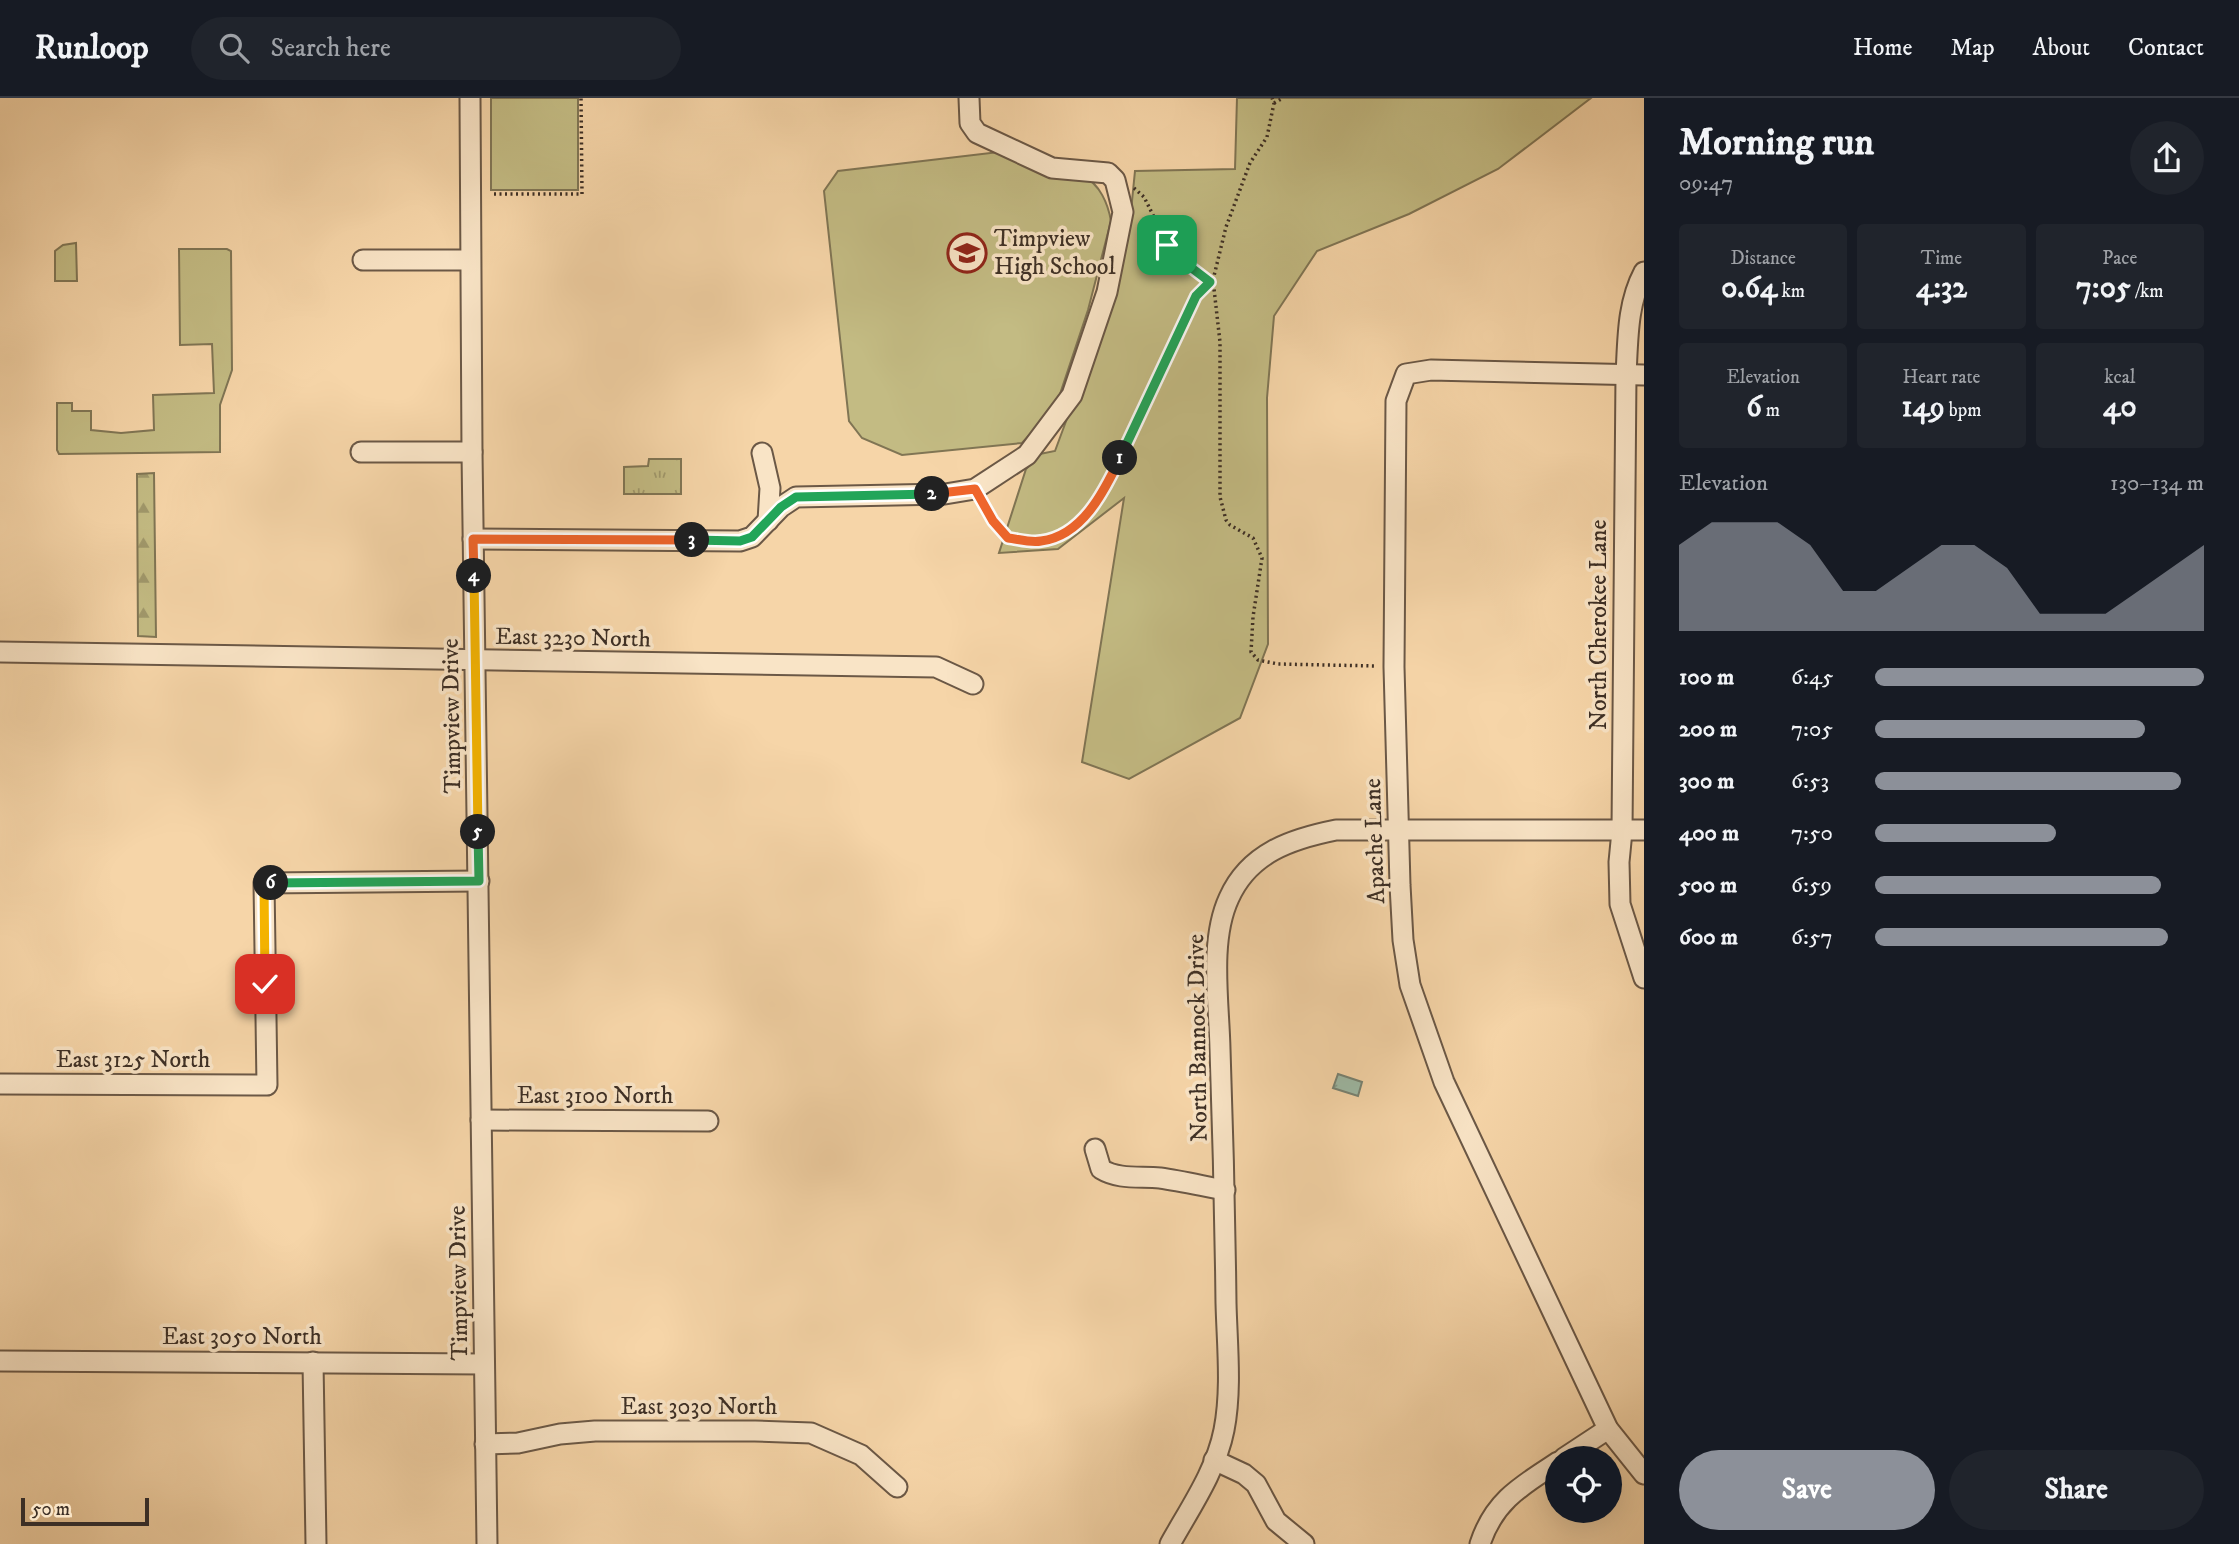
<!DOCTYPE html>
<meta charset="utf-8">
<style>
body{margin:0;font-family:"IM FELL DW Pica",serif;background:#20242c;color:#f1f3f6;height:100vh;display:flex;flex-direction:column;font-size:26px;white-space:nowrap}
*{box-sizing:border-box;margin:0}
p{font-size:23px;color:#9ea1a6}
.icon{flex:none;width:38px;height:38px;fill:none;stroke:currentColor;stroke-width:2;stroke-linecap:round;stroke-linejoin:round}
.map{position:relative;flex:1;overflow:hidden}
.panel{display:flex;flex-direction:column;background:#171b24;width:595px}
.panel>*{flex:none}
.controls{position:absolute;left:1545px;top:1348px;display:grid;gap:14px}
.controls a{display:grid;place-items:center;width:77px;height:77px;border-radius:50%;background:#171b24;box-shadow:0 7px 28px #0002;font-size:35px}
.scale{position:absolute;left:21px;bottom:18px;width:128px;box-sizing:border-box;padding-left:7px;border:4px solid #3d2f25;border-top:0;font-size:19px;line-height:24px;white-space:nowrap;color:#3d2f25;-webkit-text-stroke:5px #f9e4c6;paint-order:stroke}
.pin{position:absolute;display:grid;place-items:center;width:60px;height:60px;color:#fff;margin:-30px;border-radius:14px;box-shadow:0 4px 10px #0006}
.km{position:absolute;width:35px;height:35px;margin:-18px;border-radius:50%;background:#222;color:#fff;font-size:19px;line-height:35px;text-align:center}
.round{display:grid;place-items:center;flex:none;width:74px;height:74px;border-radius:37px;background:#20242c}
.summary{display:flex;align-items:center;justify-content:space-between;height:119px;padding:0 35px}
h1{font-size:38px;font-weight:800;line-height:52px}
.metrics{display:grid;grid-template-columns:repeat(3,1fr);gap:10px;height:119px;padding:7px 35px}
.metrics div{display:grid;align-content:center;border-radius:7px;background:#20242c;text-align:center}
.metrics b{font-size:30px;font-weight:800}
.metrics small{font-size:19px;font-weight:400}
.metrics p{font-size:19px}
.chart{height:196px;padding:14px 35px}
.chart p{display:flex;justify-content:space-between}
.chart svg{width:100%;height:126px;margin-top:7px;fill:#8c9099;opacity:.7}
.primary-button{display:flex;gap:14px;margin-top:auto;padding:14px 35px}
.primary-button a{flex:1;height:80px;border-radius:42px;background:#8c9099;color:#fff;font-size:28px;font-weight:800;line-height:80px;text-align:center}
.primary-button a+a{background:#20242c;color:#f1f3f6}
ul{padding:0 35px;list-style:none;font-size:23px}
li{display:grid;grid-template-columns:112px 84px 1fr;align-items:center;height:52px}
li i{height:18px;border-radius:9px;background:#8c9099}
header{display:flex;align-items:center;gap:42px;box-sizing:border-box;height:98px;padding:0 35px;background:#171b24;border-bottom:2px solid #363941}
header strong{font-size:33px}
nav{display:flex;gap:38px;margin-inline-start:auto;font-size:24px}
.search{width:490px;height:63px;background:#20242c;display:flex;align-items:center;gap:18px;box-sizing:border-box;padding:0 24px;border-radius:38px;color:#9ea1a6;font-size:26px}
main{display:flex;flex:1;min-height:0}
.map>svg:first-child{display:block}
.green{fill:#c3bb83;stroke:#807554;stroke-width:2}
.forest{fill:url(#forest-firs);stroke:#807554;stroke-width:2}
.park{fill:url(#park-tufts);stroke:#807554;stroke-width:2}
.water{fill:url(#water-ripples);stroke:#778272;stroke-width:2}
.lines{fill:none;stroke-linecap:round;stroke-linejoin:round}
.minor-casing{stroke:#6b5846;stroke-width:23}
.path{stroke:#3d2f25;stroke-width:3.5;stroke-dasharray:2 3.5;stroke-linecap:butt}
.minor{stroke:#f9e4c6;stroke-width:19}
.split-1-casing{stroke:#fff;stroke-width:14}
.split-2-casing{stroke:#fff;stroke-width:14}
.split-3-casing{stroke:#fff;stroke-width:14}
.split-4-casing{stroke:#fff;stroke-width:14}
.split-5-casing{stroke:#fff;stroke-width:14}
.split-6-casing{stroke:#fff;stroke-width:14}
.split-7-casing{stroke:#fff;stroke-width:14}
.split-1{stroke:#22a559;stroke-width:9}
.split-2{stroke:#f0652b;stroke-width:9}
.split-3{stroke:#22a559;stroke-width:9}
.split-4{stroke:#f0652b;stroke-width:9}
.split-5{stroke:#f5b400;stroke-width:9}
.split-6{stroke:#22a559;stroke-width:9}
.split-7{stroke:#f5b400;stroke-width:9}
.labels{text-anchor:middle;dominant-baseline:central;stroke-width:7;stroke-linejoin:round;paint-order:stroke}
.poi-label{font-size:24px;fill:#3d2f25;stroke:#f9e4c6;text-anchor:start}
.street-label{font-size:24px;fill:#3d2f25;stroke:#f9e4c6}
</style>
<header>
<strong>Runloop</strong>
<div class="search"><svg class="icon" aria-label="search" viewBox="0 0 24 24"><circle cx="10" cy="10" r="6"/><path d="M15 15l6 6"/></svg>Search here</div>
<nav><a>Home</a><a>Map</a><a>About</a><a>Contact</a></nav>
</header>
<main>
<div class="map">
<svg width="1644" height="1446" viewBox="0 0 1644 1446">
<defs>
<pattern id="forest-firs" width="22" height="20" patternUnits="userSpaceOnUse" patternTransform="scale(1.75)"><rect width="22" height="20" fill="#c3bb83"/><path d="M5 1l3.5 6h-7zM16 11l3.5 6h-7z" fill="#a0986b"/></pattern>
<pattern id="park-tufts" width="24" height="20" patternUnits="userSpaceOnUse" patternTransform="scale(1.75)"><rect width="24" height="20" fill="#c3bb83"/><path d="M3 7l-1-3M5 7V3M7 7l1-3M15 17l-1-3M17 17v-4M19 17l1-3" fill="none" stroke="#a0986b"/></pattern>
<pattern id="water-ripples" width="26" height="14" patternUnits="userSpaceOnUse" patternTransform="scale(1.75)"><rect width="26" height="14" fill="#9db9a5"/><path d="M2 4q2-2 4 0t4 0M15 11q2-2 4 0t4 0" fill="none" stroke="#819786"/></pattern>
</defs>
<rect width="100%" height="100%" fill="#f6d5a8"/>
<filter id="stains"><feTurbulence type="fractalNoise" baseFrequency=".00286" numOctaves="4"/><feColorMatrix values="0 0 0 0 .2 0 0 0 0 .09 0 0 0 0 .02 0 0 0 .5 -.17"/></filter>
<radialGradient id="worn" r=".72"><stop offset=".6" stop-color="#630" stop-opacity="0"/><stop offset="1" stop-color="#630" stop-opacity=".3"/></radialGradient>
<g class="green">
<rect x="491" y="0" width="87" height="92"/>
<polygon points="1237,0 1591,0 1498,71 1409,116 1317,153 1274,218 1267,300 1268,546 1240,620 1129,681 1082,664 1124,400 1058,451 999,455 1026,371 1040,356 1055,353 1075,299 1131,113 1135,73 1235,71"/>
<path d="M999,54C1023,61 1062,68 1083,78C1100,86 1108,106 1111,123L1088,212L1060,296L1044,321L1022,345L902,357L862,340L849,323L824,93L838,73Z"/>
<polygon points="76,145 77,183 55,183 55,153 63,147"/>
<polygon points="179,151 227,151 231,153 232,272 220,307 220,354 59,356 57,352 57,305 72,305 72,313 91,313 91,332 121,335 154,332 153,297 214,295 212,246 180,247"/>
</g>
<polygon class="forest" points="154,375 156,539 138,538 137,376"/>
<polygon class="park" points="649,361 681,361 681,396 624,396 624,369 648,368"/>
<polygon class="water" points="1338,976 1362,984 1358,998 1333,990"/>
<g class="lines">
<g class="minor-casing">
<g id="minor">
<polyline points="470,0 472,354 487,1446"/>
<polyline points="363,162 470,162"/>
<path d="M1644,174C1627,206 1628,241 1626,277L1622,733L1619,764L1620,806L1644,880"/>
<polyline points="1644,277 1431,272 1406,276 1396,303 1394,569 1400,787 1403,842 1410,887 1444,984 1608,1331 1644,1376"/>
<polyline points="361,354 472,354"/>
<polyline points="762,355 770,390 768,423"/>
<polyline points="473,441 740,443 752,439 781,409 796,399 945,396 975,391 1027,357 1072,297 1107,194 1123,114 1115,82 1108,75 1052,70 977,35 970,25 969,0"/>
<polyline points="0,554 936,569 973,586"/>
<polyline points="0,986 267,987 264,785 479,783"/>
<polyline points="481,1022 708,1023"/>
<path d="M1095,1051L1101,1071C1119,1082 1140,1078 1160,1080C1181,1083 1203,1088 1225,1092"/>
<polyline points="0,1263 484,1266"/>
<polyline points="313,1264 316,1446"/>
<polyline points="485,1346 518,1345 560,1336 595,1333 755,1333 811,1335 861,1357 897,1389"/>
<polyline points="1564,1360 1608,1331"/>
<polyline points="1214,1362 1244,1376 1256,1386 1276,1423 1304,1446"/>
<path d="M1170,1446C1190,1410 1216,1373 1224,1332C1232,1291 1227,1246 1226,1205C1225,1120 1223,1036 1220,951C1219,904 1209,843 1229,800C1249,755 1291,741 1336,732H1644"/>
<path d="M1480,1446C1494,1403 1521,1388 1558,1364"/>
</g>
</g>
<g class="path">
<polyline points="1274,5 1283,0"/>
<polyline points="1134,90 1144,99 1172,155 1210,183"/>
<polyline points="494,96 582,96 581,0"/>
<polyline points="1213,182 1226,129 1250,65 1267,39 1274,5 1272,0"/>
<path d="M983,405L993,423L1008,440C1057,446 1065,439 1097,403L1196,198L1213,182L1220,244V399L1226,422L1230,427L1253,440L1262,460L1253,519L1251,554L1258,562L1278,566L1376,568"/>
</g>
<use href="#minor" class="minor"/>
</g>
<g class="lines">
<g class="split-1-casing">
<polyline id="split-1" points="1120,360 1196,198 1210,184 1172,155 1167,147"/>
</g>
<g class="split-2-casing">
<path id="split-2" d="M932,396L975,391L993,423L1008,440C1018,441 1030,445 1041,443C1082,438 1104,394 1120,360"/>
</g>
<g class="split-3-casing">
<polyline id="split-3" points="692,442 740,443 752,439 781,409 796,399 932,396"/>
</g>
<g class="split-4-casing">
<polyline id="split-4" points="474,478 473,441 692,442"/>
</g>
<g class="split-5-casing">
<polyline id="split-5" points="474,478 478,734"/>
</g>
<g class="split-6-casing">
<polyline id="split-6" points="271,785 479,783 478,734"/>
</g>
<g class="split-7-casing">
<polyline id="split-7" points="265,886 264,785 271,785"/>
</g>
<use href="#split-1" class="split-1"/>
<use href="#split-2" class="split-2"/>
<use href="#split-3" class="split-3"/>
<use href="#split-4" class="split-4"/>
<use href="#split-5" class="split-5"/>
<use href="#split-6" class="split-6"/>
<use href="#split-7" class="split-7"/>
</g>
<defs>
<g id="school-ring" transform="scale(2.0125)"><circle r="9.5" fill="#f9e4c6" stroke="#8f2418" stroke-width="1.5"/><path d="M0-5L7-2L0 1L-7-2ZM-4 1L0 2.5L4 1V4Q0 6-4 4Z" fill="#8f2418"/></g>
</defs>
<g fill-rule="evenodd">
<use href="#school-ring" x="967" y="155"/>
</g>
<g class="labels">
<g class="poi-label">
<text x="994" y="141">Timpview<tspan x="994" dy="28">High School</tspan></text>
</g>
<g class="street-label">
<text transform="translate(1599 527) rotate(-90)">North Cherokee Lane</text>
<text transform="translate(573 540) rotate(1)">East 3230 North</text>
<text transform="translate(452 618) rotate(-91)">Timpview Drive</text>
<text transform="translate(1375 743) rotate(-92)">Apache Lane</text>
<text transform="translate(1198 940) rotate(-91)">North Bannock Drive</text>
<text x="133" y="962">East 3125 North</text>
<text x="595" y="998">East 3100 North</text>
<text transform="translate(459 1185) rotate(-91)">Timpview Drive</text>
<text x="242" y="1239">East 3050 North</text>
<text x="699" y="1309">East 3030 North</text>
</g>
</g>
<rect width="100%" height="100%" filter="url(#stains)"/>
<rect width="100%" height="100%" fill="url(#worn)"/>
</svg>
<div class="controls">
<a><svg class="icon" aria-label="locate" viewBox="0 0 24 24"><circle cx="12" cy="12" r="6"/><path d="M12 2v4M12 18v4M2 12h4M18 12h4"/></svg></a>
</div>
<div class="scale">50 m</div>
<div class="pin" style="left:1167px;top:147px;background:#1e9e55"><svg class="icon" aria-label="arrive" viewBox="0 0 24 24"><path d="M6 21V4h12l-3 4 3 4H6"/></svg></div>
<div class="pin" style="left:265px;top:886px;background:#d93025"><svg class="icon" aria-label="check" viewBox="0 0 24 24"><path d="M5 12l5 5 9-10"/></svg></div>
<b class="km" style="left:1120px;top:360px">1</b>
<b class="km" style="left:932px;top:396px">2</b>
<b class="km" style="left:692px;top:442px">3</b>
<b class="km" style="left:474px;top:478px">4</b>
<b class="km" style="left:478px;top:734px">5</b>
<b class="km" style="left:271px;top:785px">6</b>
</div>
<section class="panel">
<div class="summary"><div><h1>Morning run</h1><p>09:47</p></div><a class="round"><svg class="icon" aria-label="share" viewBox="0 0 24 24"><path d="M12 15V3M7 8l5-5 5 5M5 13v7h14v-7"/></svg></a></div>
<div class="metrics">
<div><p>Distance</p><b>0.64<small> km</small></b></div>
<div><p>Time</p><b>4:32</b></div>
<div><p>Pace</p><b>7:05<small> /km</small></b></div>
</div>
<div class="metrics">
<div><p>Elevation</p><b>6<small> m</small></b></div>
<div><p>Heart rate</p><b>149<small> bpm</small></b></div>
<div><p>kcal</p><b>40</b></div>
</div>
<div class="chart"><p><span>Elevation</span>130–134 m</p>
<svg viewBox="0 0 160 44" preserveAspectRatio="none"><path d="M0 44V14L10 6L20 6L30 6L40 14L50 30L60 30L70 22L80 14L90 14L100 22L110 38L120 38L130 38L140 30L150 22L160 14V44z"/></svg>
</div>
<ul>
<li><b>100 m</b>6:45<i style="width:100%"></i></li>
<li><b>200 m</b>7:05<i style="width:82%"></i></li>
<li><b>300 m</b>6:53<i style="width:93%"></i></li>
<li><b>400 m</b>7:50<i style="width:55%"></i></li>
<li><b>500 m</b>6:59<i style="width:87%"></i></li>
<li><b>600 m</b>6:57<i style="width:89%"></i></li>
</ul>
<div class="primary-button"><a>Save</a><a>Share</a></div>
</section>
</main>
